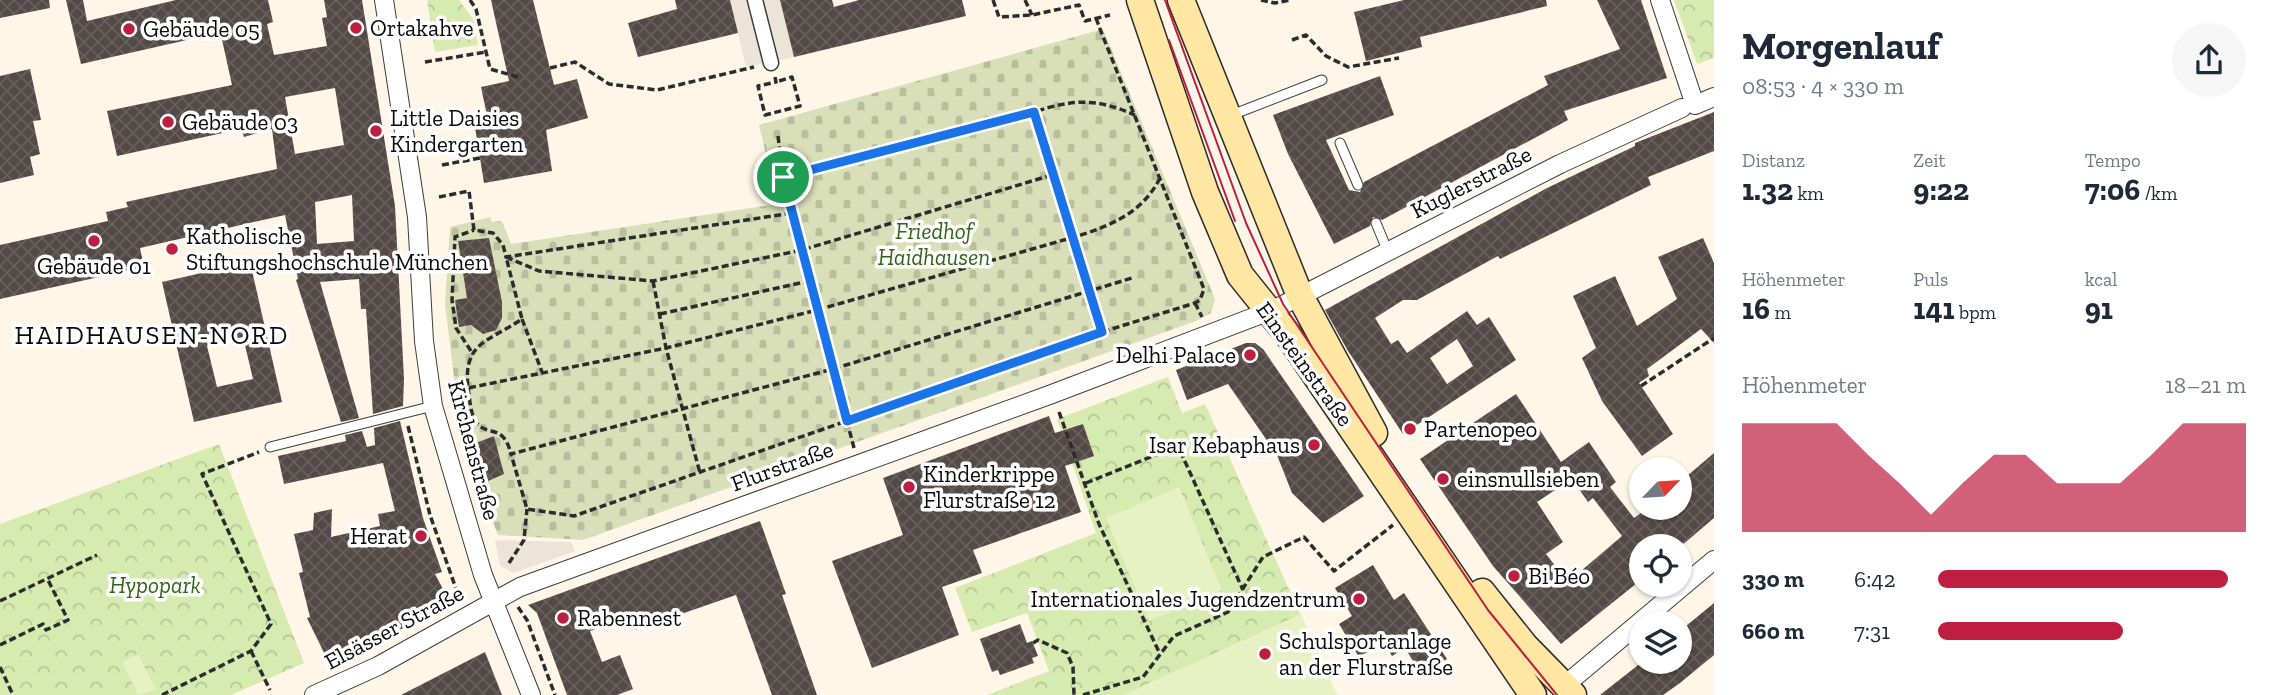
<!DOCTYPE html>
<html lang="de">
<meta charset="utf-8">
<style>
body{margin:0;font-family:"Zilla Slab",serif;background:#f6f6f7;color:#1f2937;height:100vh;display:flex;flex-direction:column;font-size:26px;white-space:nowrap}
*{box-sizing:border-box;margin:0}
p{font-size:23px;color:#747a83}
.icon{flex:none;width:38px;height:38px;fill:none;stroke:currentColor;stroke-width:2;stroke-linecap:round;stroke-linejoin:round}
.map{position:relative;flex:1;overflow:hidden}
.panel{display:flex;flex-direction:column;background:#fff;width:560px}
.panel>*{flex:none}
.needle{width:46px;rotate:65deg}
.controls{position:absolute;left:1629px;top:457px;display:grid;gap:14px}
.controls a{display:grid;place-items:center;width:63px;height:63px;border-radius:50%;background:#fff;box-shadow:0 2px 5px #0004;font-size:35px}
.pin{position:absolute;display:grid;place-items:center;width:60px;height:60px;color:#fff;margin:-30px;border:4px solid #fff;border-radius:50%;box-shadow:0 2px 7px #0007}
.round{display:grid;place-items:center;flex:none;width:74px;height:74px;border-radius:37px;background:#f6f6f7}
.summary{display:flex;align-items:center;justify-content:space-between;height:119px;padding:0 28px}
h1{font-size:38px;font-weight:800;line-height:52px}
.metrics{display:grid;grid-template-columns:repeat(3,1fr);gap:10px;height:119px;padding:7px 28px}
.metrics div{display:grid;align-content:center}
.metrics b{font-size:30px;font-weight:800}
.metrics small{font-size:19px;font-weight:400}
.metrics p{font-size:19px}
.chart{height:196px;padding:14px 28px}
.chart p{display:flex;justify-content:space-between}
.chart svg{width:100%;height:126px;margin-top:7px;fill:#be1e3f;opacity:.7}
ul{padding:0 28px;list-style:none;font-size:23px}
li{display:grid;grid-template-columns:112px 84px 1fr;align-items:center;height:52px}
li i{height:18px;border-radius:9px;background:#be1e3f}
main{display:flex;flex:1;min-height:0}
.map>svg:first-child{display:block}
.cemetery{fill:url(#cemetery-stones)}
.park{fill:url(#park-crowns)}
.pitch{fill:#e8f1c3}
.plaza{fill:#ede4d8}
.building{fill:url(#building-cross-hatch);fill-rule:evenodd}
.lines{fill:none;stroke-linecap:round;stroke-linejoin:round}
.service-casing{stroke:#3d3d3d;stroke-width:11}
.pedestrian-casing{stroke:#3d3d3d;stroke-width:17}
.minor-casing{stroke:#3d3d3d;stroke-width:20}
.secondary-casing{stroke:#2c2c2c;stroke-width:29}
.path{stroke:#2c2c2c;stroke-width:3.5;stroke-dasharray:7 3.5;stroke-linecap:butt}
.service{stroke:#fff;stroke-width:9}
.pedestrian{stroke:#fff;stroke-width:14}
.minor{stroke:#fff;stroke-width:18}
.secondary{stroke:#ffe6a2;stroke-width:26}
.tram{stroke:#be1e3f;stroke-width:2}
.route-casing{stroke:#fff;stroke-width:14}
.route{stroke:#1a73e8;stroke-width:9}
.poi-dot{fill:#be1e3f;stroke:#fff;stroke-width:2.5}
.labels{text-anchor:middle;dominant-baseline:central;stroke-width:7;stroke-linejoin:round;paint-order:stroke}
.poi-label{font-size:23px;fill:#0a0a0a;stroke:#fff;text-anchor:start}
.street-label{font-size:23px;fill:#0a0a0a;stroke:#fff}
.park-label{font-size:23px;font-style:italic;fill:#346319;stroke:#fff}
.quarter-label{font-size:26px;letter-spacing:2px;fill:#0a0a0a;stroke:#fff}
</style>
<main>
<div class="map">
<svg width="1714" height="695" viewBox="0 0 1714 695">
<defs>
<pattern id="cemetery-stones" width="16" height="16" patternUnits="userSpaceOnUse" patternTransform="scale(1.75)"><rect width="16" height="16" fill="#d9e0b9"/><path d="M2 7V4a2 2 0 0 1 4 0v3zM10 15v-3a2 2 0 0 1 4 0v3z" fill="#b9bf9e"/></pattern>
<pattern id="park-crowns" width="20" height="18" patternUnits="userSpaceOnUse" patternTransform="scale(1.75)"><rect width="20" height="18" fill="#d7eab0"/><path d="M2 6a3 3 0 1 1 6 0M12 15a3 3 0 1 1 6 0" fill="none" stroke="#b7c796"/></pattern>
<pattern id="building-cross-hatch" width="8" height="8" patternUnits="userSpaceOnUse" patternTransform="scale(1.75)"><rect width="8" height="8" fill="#534946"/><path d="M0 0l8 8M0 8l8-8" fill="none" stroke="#675f5c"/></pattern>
</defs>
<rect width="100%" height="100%" fill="#fff6e7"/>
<polygon class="cemetery" points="1103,29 1215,299 1211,313 1196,321 583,540 498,535 479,485 456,393 445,304 450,227 490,217 492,222 502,221 511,244 778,204 759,125"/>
<g class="park">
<polygon points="427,0 459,0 473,19 478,45 435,52"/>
<polygon points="1674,0 1714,0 1714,58 1697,64"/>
<polygon points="1168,377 1182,413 1205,404 1337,695 987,695 1049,671 1027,613 972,632 955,588 1096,533 1057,419"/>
<polygon points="219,444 304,663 231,695 0,695 0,524"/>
</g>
<g class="pitch">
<polygon points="1179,487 1222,590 1149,621 1106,518"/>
<polygon points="1301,614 1337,695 1123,695"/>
<polygon points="138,654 156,690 138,695 122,662"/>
</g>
<g class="plaza">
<polygon points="730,0 780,0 794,57 746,67"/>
<polygon points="495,540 571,542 575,551 514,573 500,566"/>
</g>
<g class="building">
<polygon points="0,0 49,0 50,8 0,18"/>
<path d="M66,0H83L87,21L176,0H268L273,22L267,24L274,55L327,46L322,18L327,17L324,0H362L395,206L404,379L403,406L373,414L366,309H361L359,279L320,282L359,418L341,422L296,280L298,279L285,215L140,248L144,267L0,299V245L108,221L106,212L128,207L126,202L277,169L272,129L244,137L241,129L117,156L107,111L232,85L219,26L186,34L187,40L81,64ZM335,88L344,145L295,154L285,97ZM352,195L354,241L317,244L315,202Z"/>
<polygon points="491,0 533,0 554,85 577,79 588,118 546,130 552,171 484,183 475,127 489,125 481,87 509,81"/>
<polygon points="675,0 730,0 738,33 638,57 628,23 677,9"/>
<polygon points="780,0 832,0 834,7 859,0 962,0 966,16 794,57"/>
<polygon points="1404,0 1546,0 1547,6 1420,37 1422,47 1366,61 1354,12"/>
<polygon points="1597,0 1641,0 1667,78 1564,111 1568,120 1382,220 1373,217 1370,226 1334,244 1288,154 1273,115 1380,76 1394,115 1326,140 1349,190 1360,192 1364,182 1548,85 1544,76 1620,49"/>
<polygon points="30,69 41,120 33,121 40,154 30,157 34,175 0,183 0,76"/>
<path d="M1714,112V151L1648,177L1651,185L1500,259L1498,256L1417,300H1403L1375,318L1391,344L1398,340L1407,353L1467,311L1477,325L1489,317L1516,360L1403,434L1348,351L1325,310L1547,188L1635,146V143ZM1457,339L1473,366L1447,384L1430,358Z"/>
<polygon points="489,238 502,302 502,318 496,330 483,334 471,325 459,327 455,300 467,298 458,241"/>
<polygon points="1703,238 1714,263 1714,343 1701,329 1647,369 1649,376 1639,383 1673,434 1642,456 1602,401 1582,358 1596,348 1573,296 1615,276 1637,326 1677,299 1658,257"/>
<path d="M250,262L282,402L194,422L162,282ZM243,337L253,379L217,387L207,346Z"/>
<polygon points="1246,343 1255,343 1263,349 1364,496 1323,523 1292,493 1277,455 1228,384 1187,400 1176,370"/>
<path d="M1516,394L1561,462L1589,442L1616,482L1610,487L1634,518L1648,508H1680V482L1714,453V518L1681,546H1642V579L1561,644L1493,566L1420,459ZM1572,479L1588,502L1593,498L1622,536L1568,582L1546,554L1563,542L1537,502Z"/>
<polygon points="1049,416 1055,433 1083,424 1094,456 1065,466 1081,512 973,550 982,573 942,587 959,635 872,668 832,561 903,535 883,478"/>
<polygon points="400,421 423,518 442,572 435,574 451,604 330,665 307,618 310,617 299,573 303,572 294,534 313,530 314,513 332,509 331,537 380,526 378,514 395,511 383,463 284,484 278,456 346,441 345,435 362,431 367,447 375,445 374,428"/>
<polygon points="494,436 504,474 479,485 468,446"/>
<polygon points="760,521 786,594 782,595 817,695 772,695 736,595 635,630 630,617 590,631 602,662 620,655 633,689 617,695 567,695 537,613 528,605"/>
<polygon points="1373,565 1394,600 1404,593 1447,659 1421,674 1405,648 1392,656 1383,642 1359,657 1339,624 1352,616 1335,588"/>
<polygon points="1714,603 1714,655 1680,683 1663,695 1600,695 1642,662 1680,662 1680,631"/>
<polygon points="1020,624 1027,643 1032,641 1038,656 1032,658 1034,663 1000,675 998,670 992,672 980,639"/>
<polygon points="485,652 502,695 401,695"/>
</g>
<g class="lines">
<g class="service-casing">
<g id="service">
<polyline points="1229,116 1322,80"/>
<polyline points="1340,143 1358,185"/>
<polyline points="1376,223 1388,252"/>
<polyline points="270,447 433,406"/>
</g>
</g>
<g class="pedestrian-casing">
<polyline id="pedestrian" points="755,0 771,63"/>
</g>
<g class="minor-casing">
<g id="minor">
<polyline points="384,0 417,217 424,341 433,406 483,575 531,695"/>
<polyline points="1660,0 1695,105 1714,97"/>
<polyline points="1564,686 1714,560"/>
<polyline points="314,695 378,666 520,587 1052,394 1275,309 1560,164 1682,108"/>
</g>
</g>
<g class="secondary-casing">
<g id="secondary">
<polyline points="1140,0 1205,192 1240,275 1289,336 1533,695"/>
<polyline points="1181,0 1300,296 1374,433"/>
<polyline points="1482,592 1525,646 1573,695"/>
</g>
</g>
<g class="path">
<polyline points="470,0 476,9 490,69 518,77"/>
<polyline points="993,0 999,17 1032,15 1079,5 1085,21 1110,15"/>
<polyline points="1025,0 1032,15"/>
<polyline points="1261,0 1275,3 1290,0"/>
<path d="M1096,18L1100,29L1204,289L1200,300L1195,303L1102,332L1034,112C1074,99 1096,98 1135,115"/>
<polyline points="1292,40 1306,35 1326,56 1348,67 1399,58"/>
<polyline points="425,62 486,52"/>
<polyline points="550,68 575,62 609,84 657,90 754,67"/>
<polyline points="775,77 776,82 758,86 765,115 800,106 792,77 776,82"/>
<polyline points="778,136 783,177"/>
<polyline points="442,165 480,158"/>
<path d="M1052,175L802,250L653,281L539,271L506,257L522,319C488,342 463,342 468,388L666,348L817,310L1071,238C1108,227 1142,214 1160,178"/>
<polyline points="439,197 469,191 474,230 493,233 503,245 506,257 792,213"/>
<polyline points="653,281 666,348 700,473"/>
<polyline points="1195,303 1202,317"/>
<polyline points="660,314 809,281"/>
<polyline points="522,319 542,372"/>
<polyline points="1102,332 574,516 527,509 511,454 833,369 1132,278"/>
<polyline points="471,351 456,328 452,300 455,237 474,230"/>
<polyline points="1641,386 1714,338"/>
<path d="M468,388C470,399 470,413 476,422C488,438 503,422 511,454"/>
<polyline points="1059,412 1099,524 1159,652"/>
<polyline points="408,426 430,515 460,600"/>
<polyline points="854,448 783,177 1034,112"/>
<polyline points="1086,483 1178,446 1243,590"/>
<polyline points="509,563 524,540 527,509"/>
<polyline points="0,601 97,555"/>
<polyline points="518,607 527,620 555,695"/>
<polyline points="1033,643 1038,640 1067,653 1073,667 1074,695"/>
<polyline points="0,645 43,624 46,630 68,620 47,578"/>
<polyline points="251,651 270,690"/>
<polyline points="0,667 13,695"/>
<polyline points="162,695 251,651 271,624 202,474 259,452"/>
<polyline points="1083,695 1143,677 1174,636 1228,612 1263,557 1304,537 1334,571 1393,525"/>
</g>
<use href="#service" class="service"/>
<use href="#pedestrian" class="pedestrian"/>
<use href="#minor" class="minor"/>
<use href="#secondary" class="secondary"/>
<g class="tram">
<polyline points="1165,0 1246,223 1283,304 1488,610 1557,695"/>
<polyline points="1169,40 1235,221"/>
</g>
</g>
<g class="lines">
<g class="route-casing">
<polygon id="route" points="1034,112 1102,332 847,421 783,177"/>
</g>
<use href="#route" class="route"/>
</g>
<g class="poi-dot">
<circle cx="356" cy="28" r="7"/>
<circle cx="129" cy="29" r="7"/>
<circle cx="168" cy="122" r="7"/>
<circle cx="376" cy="131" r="7"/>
<circle cx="94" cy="241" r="7"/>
<circle cx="172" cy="249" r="7"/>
<circle cx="1250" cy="355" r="7"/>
<circle cx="1410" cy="429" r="7"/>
<circle cx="1314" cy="445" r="7"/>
<circle cx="1443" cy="479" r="7"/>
<circle cx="909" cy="487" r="7"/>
<circle cx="421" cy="536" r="7"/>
<circle cx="1514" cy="576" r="7"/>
<circle cx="1359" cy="599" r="7"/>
<circle cx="563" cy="618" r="7"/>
<circle cx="1265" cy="654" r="7"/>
</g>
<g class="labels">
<g class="poi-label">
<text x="370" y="28">Ortakahve</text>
<text x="143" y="29">Gebäude 05</text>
<text x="390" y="118">Little Daisies<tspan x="390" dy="26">Kindergarten</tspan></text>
<text x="182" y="122">Gebäude 03</text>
<text x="186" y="236">Katholische<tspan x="186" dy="26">Stiftungshochschule München</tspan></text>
<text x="94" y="266" text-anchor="middle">Gebäude 01</text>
<text x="1236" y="355" text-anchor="end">Delhi Palace</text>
<text x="1424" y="429">Partenopeo</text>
<text x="1300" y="445" text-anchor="end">Isar Kebaphaus</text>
<text x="923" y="474">Kinderkrippe<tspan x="923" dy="26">Flurstraße 12</tspan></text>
<text x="1457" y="479">einsnullsieben</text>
<text x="407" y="536" text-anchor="end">Herat</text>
<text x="1528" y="576">Bi Béo</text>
<text x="1345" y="599" text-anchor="end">Internationales Jugendzentrum</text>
<text x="577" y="618">Rabennest</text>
<text x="1279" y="641">Schulsportanlage<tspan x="1279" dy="26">an der Flurstraße</tspan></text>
</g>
<g class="street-label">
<text transform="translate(1471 182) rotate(-27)">Kuglerstraße</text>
<text transform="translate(1305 364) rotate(54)">Einsteinstraße</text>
<text transform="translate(474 450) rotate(75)">Kirchenstraße</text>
<text transform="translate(782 466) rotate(-20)">Flurstraße</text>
<text transform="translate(394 627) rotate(-28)">Elsässer Straße</text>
</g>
<g class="park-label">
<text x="934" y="231">Friedhof<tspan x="934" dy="26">Haidhausen</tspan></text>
<text x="155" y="585">Hypopark</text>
</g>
<g class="quarter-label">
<text x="152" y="335">HAIDHAUSEN-NORD</text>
</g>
</g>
</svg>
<div class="controls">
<a><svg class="needle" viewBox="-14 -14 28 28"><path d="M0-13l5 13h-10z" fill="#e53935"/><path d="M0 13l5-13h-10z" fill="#747a83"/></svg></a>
<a><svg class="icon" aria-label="locate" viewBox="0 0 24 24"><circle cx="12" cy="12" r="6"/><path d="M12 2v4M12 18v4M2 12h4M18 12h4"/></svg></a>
<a><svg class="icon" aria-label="layers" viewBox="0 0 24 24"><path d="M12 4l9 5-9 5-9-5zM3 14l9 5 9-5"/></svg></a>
</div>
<div class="pin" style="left:783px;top:177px;background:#1e9e55"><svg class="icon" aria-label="arrive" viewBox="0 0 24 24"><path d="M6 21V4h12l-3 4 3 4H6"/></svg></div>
</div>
<section class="panel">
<div class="summary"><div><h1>Morgenlauf</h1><p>08:53 · 4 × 330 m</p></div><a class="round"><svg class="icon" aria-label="share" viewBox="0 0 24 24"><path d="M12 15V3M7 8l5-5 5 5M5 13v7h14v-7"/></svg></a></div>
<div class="metrics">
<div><p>Distanz</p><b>1.32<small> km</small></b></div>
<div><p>Zeit</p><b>9:22</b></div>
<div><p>Tempo</p><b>7:06<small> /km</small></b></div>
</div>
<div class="metrics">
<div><p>Höhenmeter</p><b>16<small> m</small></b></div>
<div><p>Puls</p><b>141<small> bpm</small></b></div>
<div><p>kcal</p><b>91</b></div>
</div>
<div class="chart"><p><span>Höhenmeter</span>18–21 m</p>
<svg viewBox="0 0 160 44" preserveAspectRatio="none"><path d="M0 44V6L10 6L20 6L30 6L40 17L50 27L60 38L70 27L80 17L90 17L100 27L110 27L120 27L130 17L140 6L150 6L160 6V44z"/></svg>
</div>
<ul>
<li><b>330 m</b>6:42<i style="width:94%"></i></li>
<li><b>660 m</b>7:31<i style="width:60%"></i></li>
</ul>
</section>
</main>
